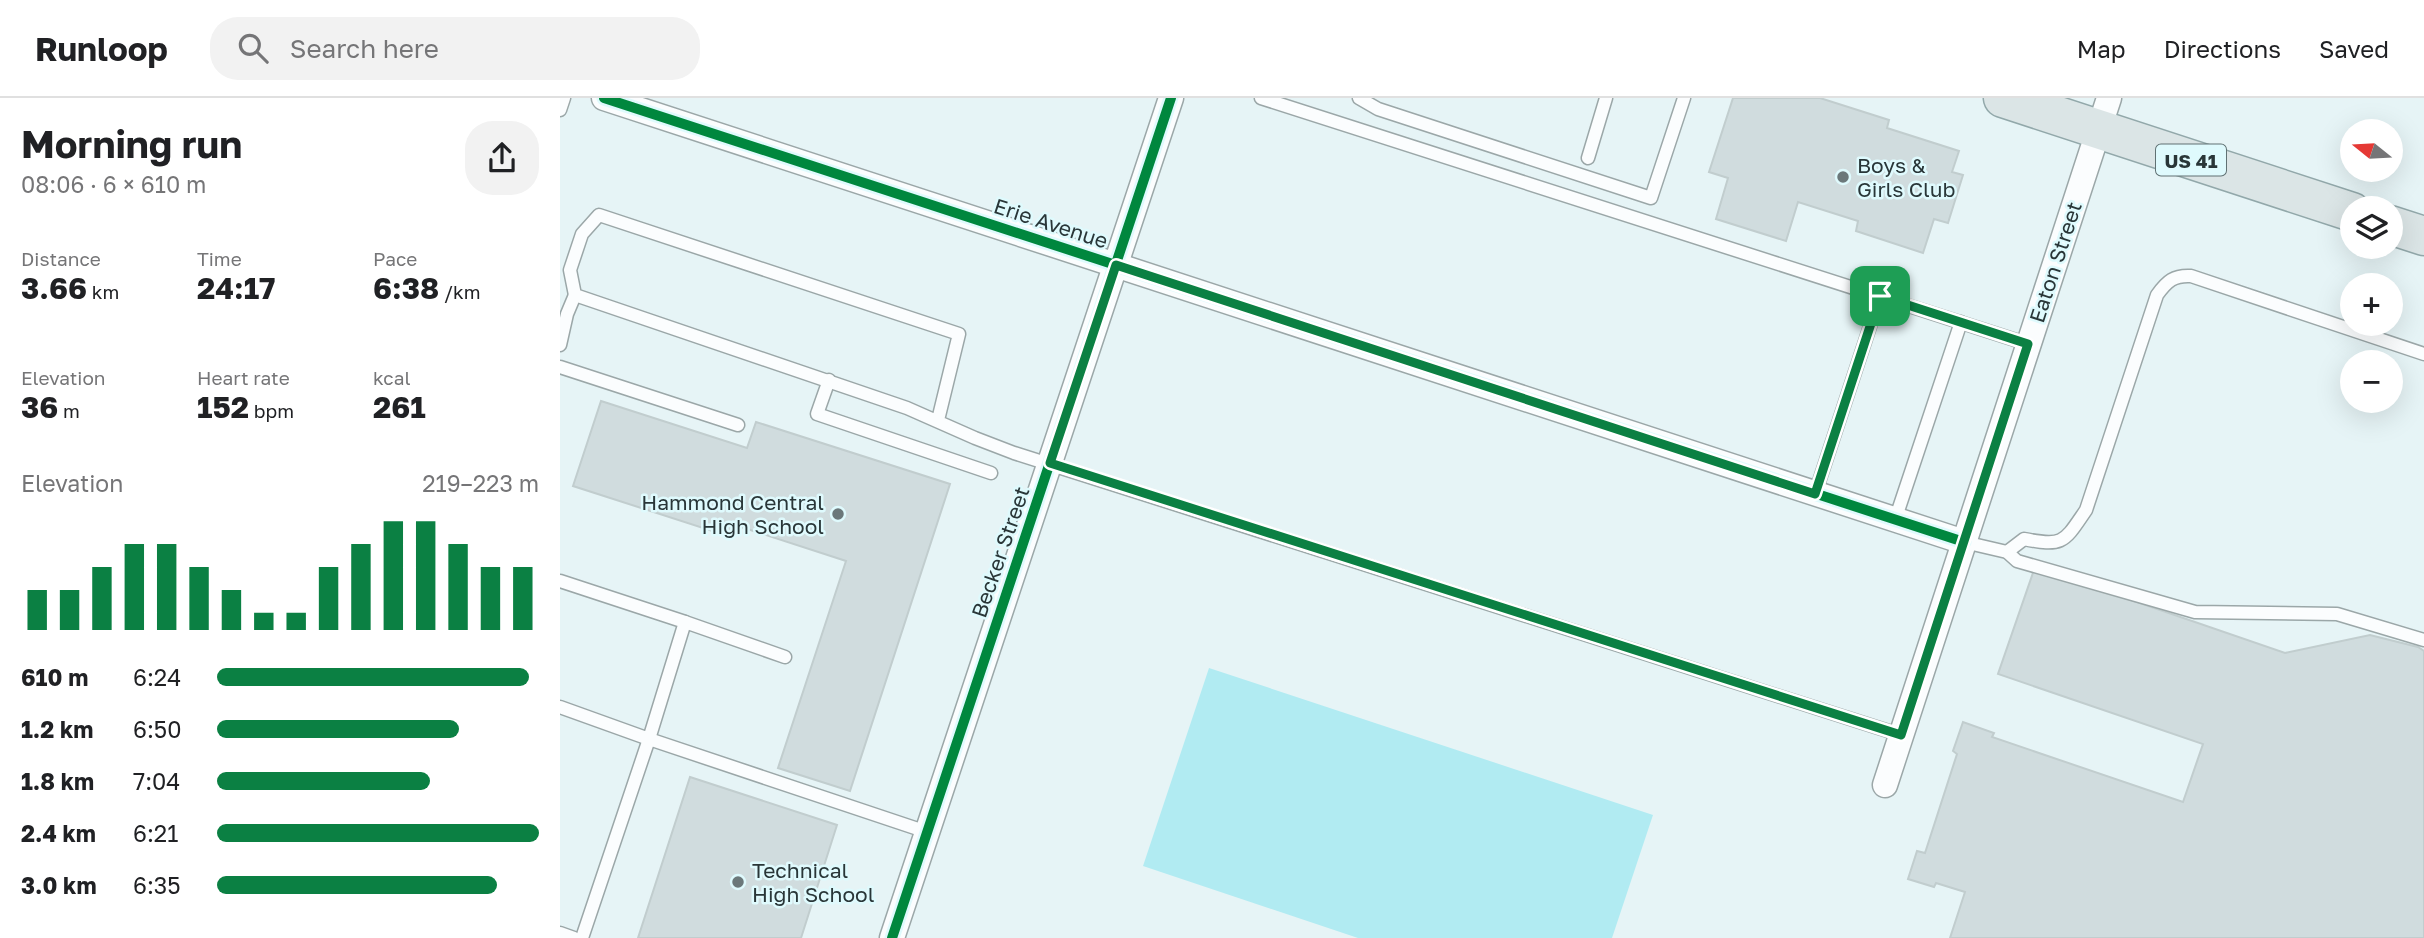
<!DOCTYPE html>
<meta charset="utf-8">
<style>
body{margin:0;font-family:"Golos Text",sans-serif;background:#f2f2f2;color:#202124;height:100vh;display:flex;flex-direction:column;font-size:26px;white-space:nowrap}
*{box-sizing:border-box;margin:0}
p{font-size:23px;color:#757577}
.icon{flex:none;width:38px;height:38px;fill:none;stroke:currentColor;stroke-width:2;stroke-linecap:round;stroke-linejoin:round}
.map{position:relative;flex:1;overflow:hidden}
.drawer{display:flex;flex-direction:column;background:#fff;width:560px}
.drawer>*{flex:none}
.needle{width:46px;rotate:288deg}
.buttons{position:absolute;left:1780px;top:21px;display:grid;gap:14px}
.buttons a{display:grid;place-items:center;width:63px;height:63px;border-radius:50%;background:#fff;box-shadow:0 7px 28px #0002;font-size:35px}
.pin{position:absolute;display:grid;place-items:center;width:60px;height:60px;color:#fff;margin:-30px;border-radius:14px;box-shadow:0 4px 10px #0006}
.round{display:grid;place-items:center;flex:none;width:74px;height:74px;border-radius:28px;background:#f2f2f2}
.summary{display:flex;align-items:center;justify-content:space-between;height:119px;padding:0 21px}
h1{font-size:38px;font-weight:700;line-height:52px}
.metrics{display:grid;grid-template-columns:repeat(3,1fr);gap:10px;height:119px;padding:7px 21px}
.metrics div{display:grid;align-content:center}
.metrics b{font-size:30px;font-weight:700}
.metrics small{font-size:19px;font-weight:400}
.metrics p{font-size:19px}
.chart{height:196px;padding:14px 21px}
.chart p{display:flex;justify-content:space-between}
.chart svg{width:100%;height:126px;margin-top:7px;stroke:#0b8043;stroke-width:6}
ul{padding:0 21px;list-style:none;font-size:23px}
li{display:grid;grid-template-columns:112px 84px 1fr;align-items:center;height:52px}
li i{height:18px;border-radius:9px;background:#0b8043}
header{display:flex;align-items:center;gap:42px;box-sizing:border-box;height:98px;padding:0 35px;background:#fff;border-bottom:2px solid #e0e0e0}
header strong{font-size:33px}
nav{display:flex;gap:38px;margin-inline-start:auto;font-size:24px}
.search{width:490px;height:63px;background:#f2f2f2;display:flex;align-items:center;gap:18px;box-sizing:border-box;padding:0 24px;border-radius:28px;color:#757577;font-size:26px}
main{display:flex;flex:1;min-height:0}
.map>svg:first-child{display:block}
.green{fill:#b1ebf2}
.building{fill:#d0dcde;stroke:#c1cdce;stroke-width:2}
.lines{fill:none;stroke-linecap:round;stroke-linejoin:round}
.lane-casing{stroke:#9ba7a8;stroke-width:15}
.street-casing{stroke:#9ba7a8;stroke-width:27}
.primary-casing{stroke:#92a8aa;stroke-width:41}
.lane{stroke:#fbfdfe;stroke-width:12}
.street{stroke:#fbfdfe;stroke-width:24}
.primary{stroke:#dbe5e6;stroke-width:38}
.cycleway-casing{stroke:#dffafd;stroke-width:15}
.cycleway{stroke:#00873e;stroke-width:10}
.route-casing{stroke:#fff;stroke-width:14}
.route{stroke:#0b8043;stroke-width:9}
.poi-dot{fill:#6b787a;stroke:#dffafd;stroke-width:2.5}
.labels{text-anchor:middle;dominant-baseline:central;stroke-width:5;stroke-linejoin:round;paint-order:stroke}
.shield{fill:#dffafd;stroke:#607173;stroke-width:2}
.shield-label{font-size:19px;font-weight:bold;fill:#293638}
.poi-label{font-size:21px;fill:#293638;stroke:#dffafd;text-anchor:start}
.street-label{font-size:21px;fill:#293638;stroke:#dffafd}
</style>
<header>
<strong>Runloop</strong>
<div class="search"><svg class="icon" aria-label="search" viewBox="0 0 24 24"><circle cx="10" cy="10" r="6"/><path d="M15 15l6 6"/></svg>Search here</div>
<nav><a>Map</a><a>Directions</a><a>Saved</a></nav>
</header>
<main>
<section class="drawer">
<div class="summary"><div><h1>Morning run</h1><p>08:06 · 6 × 610 m</p></div><a class="round"><svg class="icon" aria-label="share" viewBox="0 0 24 24"><path d="M12 15V3M7 8l5-5 5 5M5 13v7h14v-7"/></svg></a></div>
<div class="metrics">
<div><p>Distance</p><b>3.66<small> km</small></b></div>
<div><p>Time</p><b>24:17</b></div>
<div><p>Pace</p><b>6:38<small> /km</small></b></div>
</div>
<div class="metrics">
<div><p>Elevation</p><b>36<small> m</small></b></div>
<div><p>Heart rate</p><b>152<small> bpm</small></b></div>
<div><p>kcal</p><b>261</b></div>
</div>
<div class="chart"><p><span>Elevation</span>219–223 m</p>
<svg viewBox="0 0 160 44" preserveAspectRatio="none"><path d="M5 44V30M15 44V30M25 44V22M35 44V14M45 44V14M55 44V22M65 44V30M75 44V38M85 44V38M95 44V22M105 44V14M115 44V6M125 44V6M135 44V14M145 44V22M155 44V22"/></svg>
</div>
<ul>
<li><b>610 m</b>6:24<i style="width:97%"></i></li>
<li><b>1.2 km</b>6:50<i style="width:75%"></i></li>
<li><b>1.8 km</b>7:04<i style="width:66%"></i></li>
<li><b>2.4 km</b>6:21<i style="width:100%"></i></li>
<li><b>3.0 km</b>6:35<i style="width:87%"></i></li>
</ul>
</section>
<div class="map">
<svg width="1864" height="840" viewBox="0 0 1864 840">
<rect width="100%" height="100%" fill="#e6f4f6"/>
<polygon class="green" points="649,570 1093,717 1052,840 798,840 583,768"/>
<g class="building">
<polygon points="1173,0 1260,0 1329,22 1327,30 1399,53 1392,74 1403,77 1388,125 1374,121 1363,155 1296,133 1298,123 1238,104 1226,143 1156,121 1168,80 1149,74"/>
<polygon points="41,303 187,350 196,324 390,386 290,693 218,670 286,463 175,427 171,439 13,388"/>
<polygon points="1475,469 1725,555 1810,537 1858,549 1864,553 1864,840 1390,840 1405,794 1376,785 1374,789 1348,781 1357,753 1365,755 1397,656 1393,653 1403,624 1434,635 1432,639 1623,704 1643,646 1438,576"/>
<polygon points="130,679 277,727 241,840 78,840"/>
</g>
<g class="lines">
<g class="lane-casing">
<g id="lane">
<polyline points="701,0 1468,246"/>
<polyline points="799,0 818,11 1091,100 1124,0"/>
<polyline points="0,12 4,0"/>
<polyline points="1028,60 1046,0"/>
<polyline points="0,247 7,216 15,197"/>
<polyline points="0,269 178,327"/>
<polyline points="269,282 257,316 431,375"/>
<polyline points="378,322 399,236 39,117 22,136 10,172 15,197 347,310 415,340 454,355 1341,637"/>
<polyline points="1255,396 1320,198"/>
<polyline points="1335,422 1401,224"/>
<polyline points="1404,444 1447,454 1457,463 1635,514 1777,516 1864,542"/>
<path d="M1447,454L1464,441C1504,449 1504,444 1526,412L1597,197C1607,183 1614,177 1631,178L1864,256"/>
<polyline points="0,483 125,524 89,641 0,609"/>
<polyline points="125,524 225,559"/>
<polyline points="0,835 14,840"/>
<polyline points="22,840 89,641 367,734"/>
</g>
</g>
<g class="street-casing">
<g id="street">
<polyline points="44,0 1404,444"/>
<polyline points="1325,687 1549,0"/>
<polyline points="332,840 611,0"/>
</g>
</g>
<g class="primary-casing">
<g id="primary">
<polyline points="1443,0 1792,114"/>
<polyline points="1830,127 1864,138"/>
</g>
</g>
<use href="#lane" class="lane"/>
<use href="#street" class="street"/>
<use href="#primary" class="primary"/>
<g class="cycleway-casing">
<g id="cycleway">
<polyline points="44,0 1404,444"/>
<polyline points="332,840 611,0"/>
</g>
</g>
<use href="#cycleway" class="cycleway"/>
</g>
<g class="lines">
<g class="route-casing">
<polygon id="route" points="556,167 1255,396 1320,198 1468,246 1341,637 490,365"/>
</g>
<use href="#route" class="route"/>
</g>
<g class="poi-dot">
<circle cx="1283" cy="79" r="7"/>
<circle cx="278" cy="416" r="7"/>
<circle cx="178" cy="784" r="7"/>
</g>
<g class="labels">
<rect class="shield" x="1596" y="46.5" width="70" height="31" rx="5"/>
<g class="shield-label">
<text x="1631" y="62">US 41</text>
</g>
<g class="poi-label">
<text x="1297" y="67">Boys &amp;<tspan x="1297" dy="24">Girls Club</tspan></text>
<text x="264" y="404" text-anchor="end">Hammond Central<tspan x="264" dy="24">High School</tspan></text>
<text x="192" y="772">Technical<tspan x="192" dy="24">High School</tspan></text>
</g>
<g class="street-label">
<text transform="translate(491 125) rotate(18)">Erie Avenue</text>
<text transform="translate(1495 164) rotate(-72)">Eaton Street</text>
<text transform="translate(440 454) rotate(-71)">Becker Street</text>
</g>
</g>
</svg>
<div class="buttons">
<a><svg class="needle" viewBox="-14 -14 28 28"><path d="M0-13l5 13h-10z" fill="#e53935"/><path d="M0 13l5-13h-10z" fill="#757577"/></svg></a>
<a><svg class="icon" aria-label="layers" viewBox="0 0 24 24"><path d="M12 4l9 5-9 5-9-5zM3 14l9 5 9-5"/></svg></a>
<a>+</a>
<a>−</a>
</div>
<div class="pin" style="left:1320px;top:198px;background:#1e9e55"><svg class="icon" aria-label="arrive" viewBox="0 0 24 24"><path d="M6 21V4h12l-3 4 3 4H6"/></svg></div>
</div>
</main>
